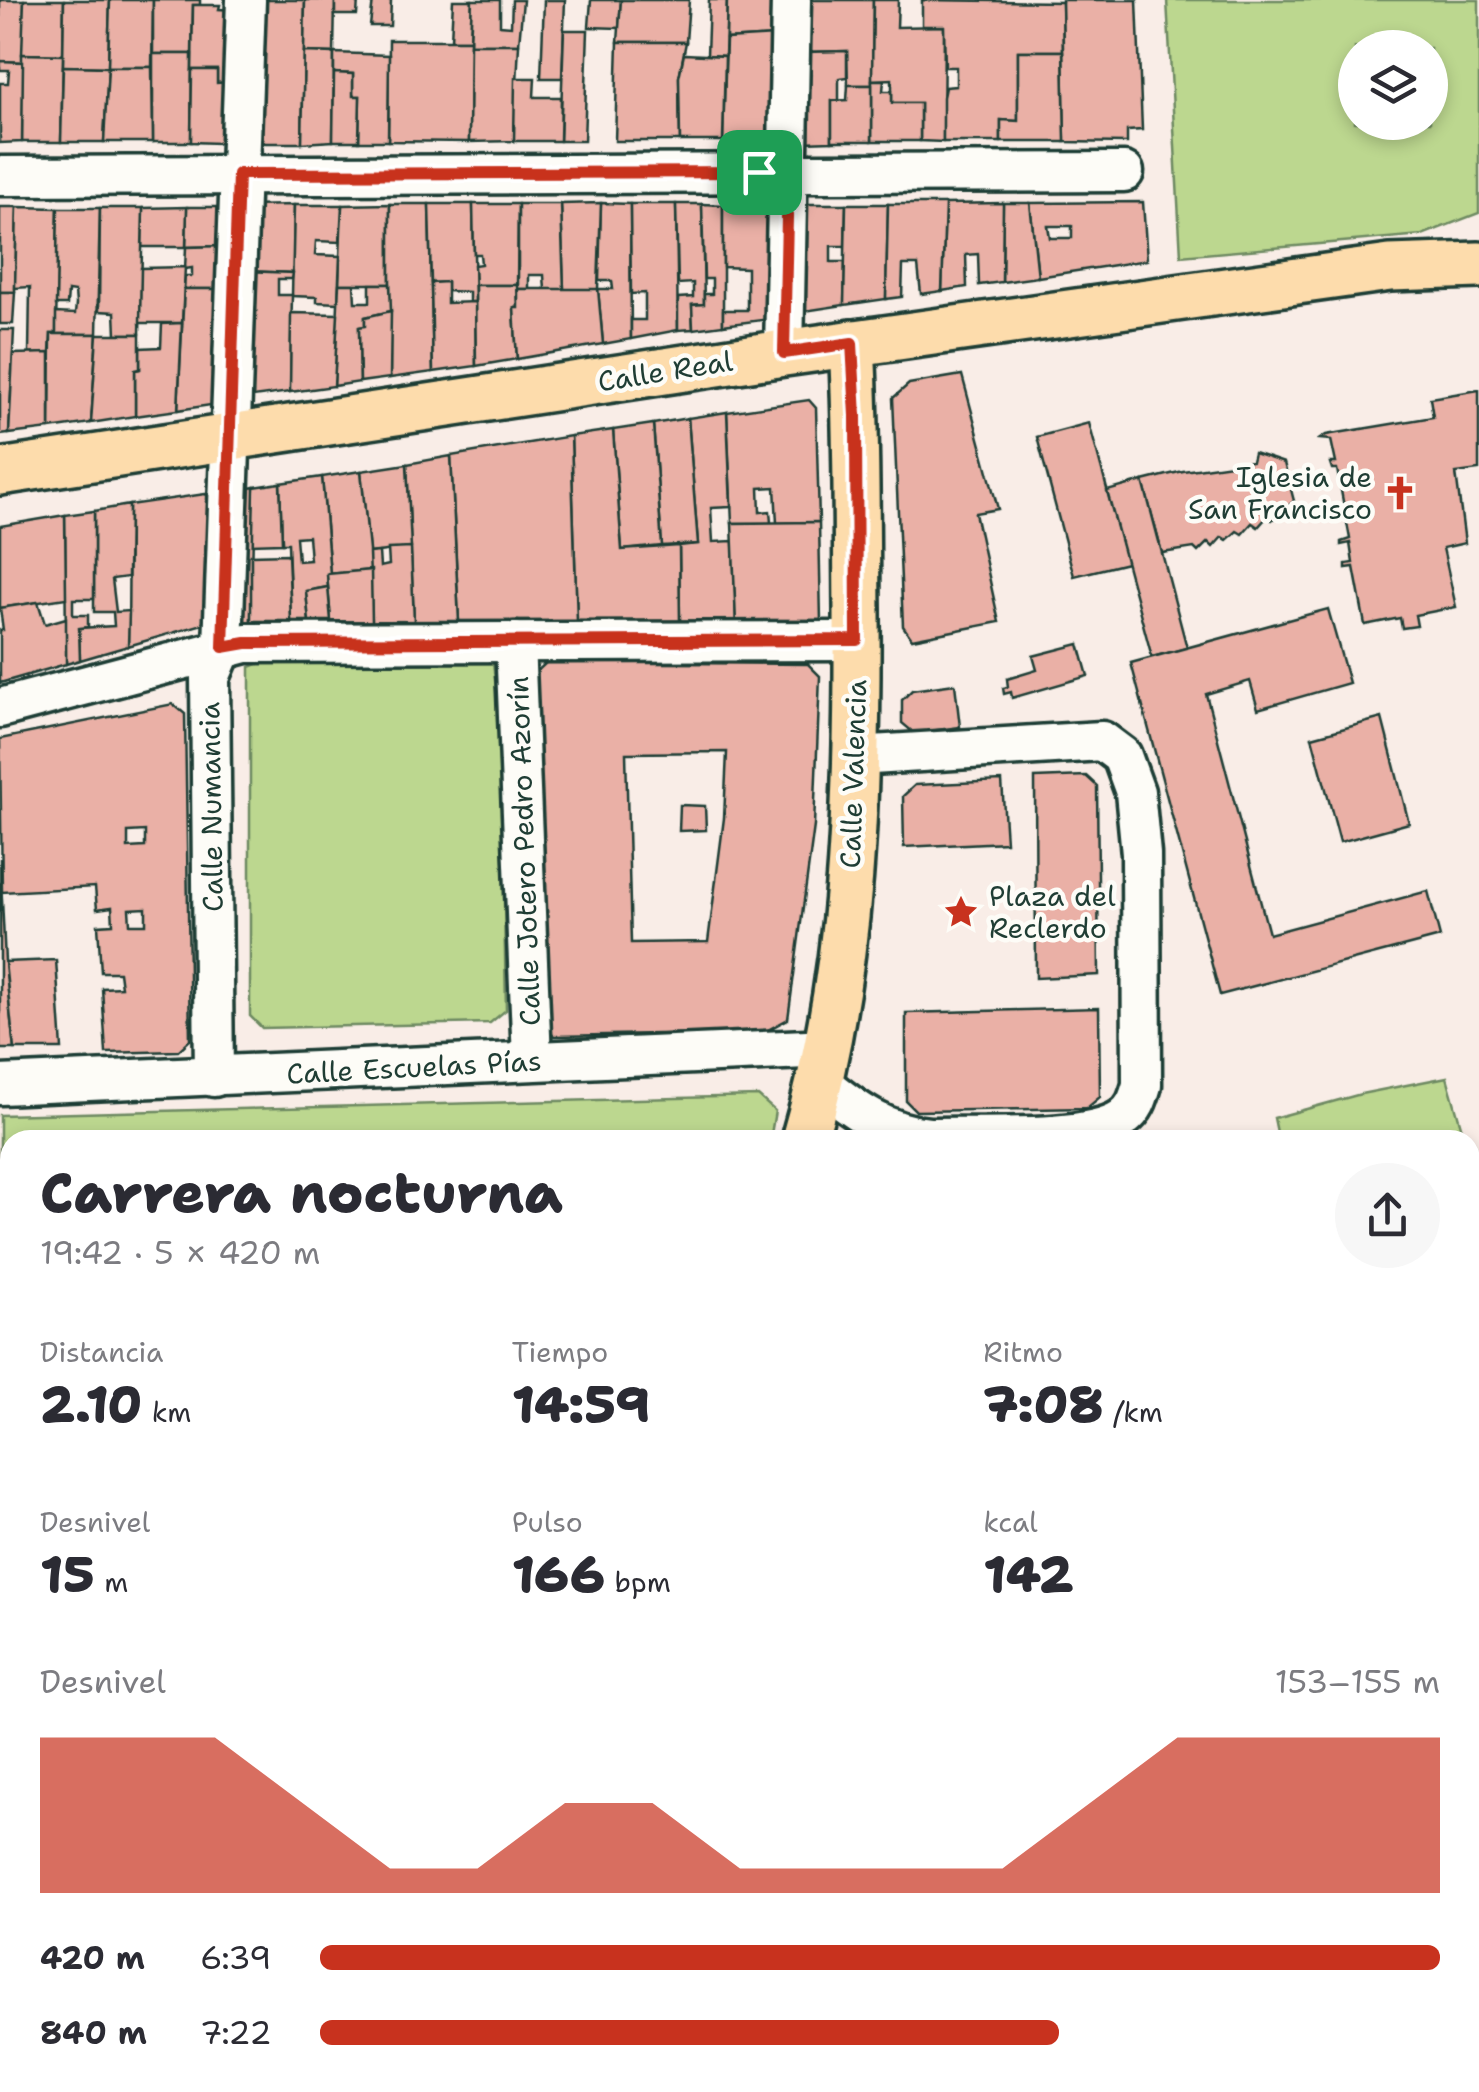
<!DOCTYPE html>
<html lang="es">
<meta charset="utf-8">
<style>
body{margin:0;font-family:"Shantell Sans",sans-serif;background:#f7f7f7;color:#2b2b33;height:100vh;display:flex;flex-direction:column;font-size:38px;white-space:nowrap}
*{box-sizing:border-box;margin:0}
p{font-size:32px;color:#7c7c81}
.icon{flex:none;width:55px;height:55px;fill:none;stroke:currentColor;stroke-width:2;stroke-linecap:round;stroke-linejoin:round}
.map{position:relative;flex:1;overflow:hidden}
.details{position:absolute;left:0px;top:1130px;width:1480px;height:962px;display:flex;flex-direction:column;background:#fff;border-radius:30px 30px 0 0;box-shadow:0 5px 15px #0003}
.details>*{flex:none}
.tools{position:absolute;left:1338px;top:30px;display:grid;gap:20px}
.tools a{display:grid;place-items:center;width:110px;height:110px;border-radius:50%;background:#fff;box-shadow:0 5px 15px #0003;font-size:50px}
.pin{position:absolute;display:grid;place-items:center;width:85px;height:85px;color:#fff;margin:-42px;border-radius:20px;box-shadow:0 5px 15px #0006}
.round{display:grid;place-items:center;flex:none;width:105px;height:105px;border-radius:52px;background:#f7f7f7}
.headline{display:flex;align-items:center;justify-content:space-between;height:170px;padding:0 40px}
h1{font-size:55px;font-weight:800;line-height:75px}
.figures{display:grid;grid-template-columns:repeat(3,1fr);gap:15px;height:170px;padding:10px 40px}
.figures div{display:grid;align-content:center}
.figures b{font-size:50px;font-weight:800}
.figures small{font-size:28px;font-weight:400}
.figures p{font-size:28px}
.chart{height:280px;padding:20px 40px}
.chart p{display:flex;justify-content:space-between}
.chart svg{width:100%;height:180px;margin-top:10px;fill:#c8321e;opacity:.7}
ul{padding:0 40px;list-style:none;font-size:32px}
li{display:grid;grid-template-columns:160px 120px 1fr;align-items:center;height:75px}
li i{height:25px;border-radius:12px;background:#c8321e}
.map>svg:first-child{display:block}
.green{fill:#bcd78f;stroke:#6e8a62;stroke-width:2.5;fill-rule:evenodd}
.building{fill:#eab0a6;stroke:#1f3d34;stroke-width:2.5;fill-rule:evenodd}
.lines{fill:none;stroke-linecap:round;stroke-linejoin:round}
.minor-casing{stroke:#1f3d34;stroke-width:45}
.major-casing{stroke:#1f3d34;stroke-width:52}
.minor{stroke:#fdfcf7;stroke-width:38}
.major{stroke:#fddcac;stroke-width:45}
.route-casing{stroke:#fff;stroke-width:20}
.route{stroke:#c8321e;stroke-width:12}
.labels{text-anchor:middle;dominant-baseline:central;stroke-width:9;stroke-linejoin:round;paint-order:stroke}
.street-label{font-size:28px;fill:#1f3d34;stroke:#fdfcf7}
.poi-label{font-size:28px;fill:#1f3d34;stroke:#fdfcf7;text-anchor:end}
</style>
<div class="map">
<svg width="1479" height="2092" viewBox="0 0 1479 2092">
<rect width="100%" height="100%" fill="#f9ede7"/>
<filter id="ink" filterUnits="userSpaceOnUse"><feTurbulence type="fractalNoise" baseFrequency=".01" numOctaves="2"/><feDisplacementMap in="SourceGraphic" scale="20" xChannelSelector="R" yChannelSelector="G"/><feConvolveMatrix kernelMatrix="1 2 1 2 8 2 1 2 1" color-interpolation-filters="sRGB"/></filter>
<g filter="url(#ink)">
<g class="green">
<path d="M1167,0H1479V213L1422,235L1181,256ZM1355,48H1430V122H1355Z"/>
<polygon points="493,662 501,734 506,1010 490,1023 262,1028 250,1016 250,667 260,663"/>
<polygon points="1447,1077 1465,1140 1263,1140 1278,1137 1274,1118 1361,1094"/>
<polygon points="758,1096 775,1111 770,1140 10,1140 10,2082 261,2083 255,2092 0,2092 0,1115"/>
</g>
<g class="building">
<polygon points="0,0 24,0 23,62 0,61"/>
<polygon points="24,0 64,0 63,55 22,54"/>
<polygon points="64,0 110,0 108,67 63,66"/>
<polygon points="110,0 153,0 152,67 108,67"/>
<polygon points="153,0 200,0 200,5 193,5 192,54 153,54"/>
<polygon points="259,0 305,0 302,143 265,143 253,134"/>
<polygon points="305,0 335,0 334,53 304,52"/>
<polygon points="335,0 358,0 357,15 335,15"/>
<polygon points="373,0 391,0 390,26 370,26"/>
<polygon points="453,0 472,0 470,40 451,40"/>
<polygon points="472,0 500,0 500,25 511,26 512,0 523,0 519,44 470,44"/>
<polygon points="544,0 565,0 562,78 541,78"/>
<polygon points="591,0 621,0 619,28 589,27"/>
<polygon points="621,0 689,0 686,42 618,42"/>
<polygon points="709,0 727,0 725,56 707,55"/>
<polygon points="727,0 776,0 775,36 726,39"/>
<polygon points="805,0 873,0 872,85 848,85 847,51 804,52"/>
<polygon points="873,0 898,0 897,27 944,26 943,142 920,141 920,103 892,103 892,79 872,80"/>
<polygon points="922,0 1062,2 1063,51 1018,51 1018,121 1001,120 1001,142 943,142 943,97 945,87 956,86 956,67 945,67 944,26 922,26"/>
<polygon points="1062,0 1137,0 1142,130 1127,131 1127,143 1065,142"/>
<polygon points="193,5 220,5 219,9 234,10 231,82 217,83 217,70 192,70"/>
<polygon points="564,30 588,30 584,141 560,141"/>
<polygon points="775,36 774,129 762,141 723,141 726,39"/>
<polygon points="389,40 470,40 469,142 388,141"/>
<polygon points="618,42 686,42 679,77 680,141 615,141"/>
<polygon points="470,44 519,44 514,141 469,142"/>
<polygon points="847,51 847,77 839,78 839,100 832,101 832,141 803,142 804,52"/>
<polygon points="1018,51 1063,51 1065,142 1001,142 1001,120 1018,121"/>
<polygon points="304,52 334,53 333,141 302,143"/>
<polygon points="334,53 389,55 388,141 359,141 360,96 353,96 353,74 334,73"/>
<polygon points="22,54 63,55 61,142 22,142"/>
<polygon points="153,54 192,54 191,142 153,142"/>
<polygon points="684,54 725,56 723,141 680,141 679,77"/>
<polygon points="0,61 23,62 22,142 0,143 0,83 8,83 9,70 0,70"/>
<polygon points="63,66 108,67 104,142 61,142"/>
<polygon points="108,67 152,67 153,142 104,142"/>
<polygon points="192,70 217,70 217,83 231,82 228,136 219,143 191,142"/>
<polygon points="334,73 353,74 353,96 360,96 359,141 333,141"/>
<polygon points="515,78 535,78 534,97 561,97 560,141 514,141"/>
<polygon points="872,80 884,80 883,91 892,91 892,103 920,103 920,141 872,141"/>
<polygon points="848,85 872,85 872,141 832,141 832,101 847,100"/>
<path d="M1143,202L1147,260L1038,277L1030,203ZM1048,226H1072V238H1050Z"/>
<polygon points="601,203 630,204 631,339 603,344 598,289 613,289 612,281 599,281"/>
<polygon points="601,203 598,289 564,290 561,204"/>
<polygon points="1003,203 1030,203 1038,277 1002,282"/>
<polygon points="1003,203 1002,282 979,285 978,254 966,255 967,287 942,291 945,204"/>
<polygon points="390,204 390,284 339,284 342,205"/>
<polygon points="390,204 429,204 433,372 390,378"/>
<polygon points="429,204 473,204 475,302 469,302 469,292 447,291 447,282 431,283"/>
<polygon points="473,204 518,204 517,285 475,285 474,265 481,264 480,254 474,254"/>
<polygon points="518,204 561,204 564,290 545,290 544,275 529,275 529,289 518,289"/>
<polygon points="630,204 676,204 678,330 631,339 631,320 645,320 645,293 631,294"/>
<polygon points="676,204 702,204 704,304 692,305 693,329 678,330 678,298 693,297 693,283 678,284"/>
<polygon points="702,204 723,205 723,325 693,329 692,305 704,304 704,294 712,294 712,279 704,279"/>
<polygon points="800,204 846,204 845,246 831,246 831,262 845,262 844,305 798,312"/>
<polygon points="846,204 888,204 886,299 844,305"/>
<polygon points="888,204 945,204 942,291 921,294 918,265 903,265 902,297 886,299"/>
<polygon points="294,205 293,273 246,271 247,206"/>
<polygon points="294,205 342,205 340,242 316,241 315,255 340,256 338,303 317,302 317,297 292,296"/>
<polygon points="723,205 773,205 770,319 723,325 723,310 747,310 747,268 723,267"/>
<polygon points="0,207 17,207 15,292 0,292"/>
<polygon points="17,207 58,208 56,334 51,334 50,353 29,354 30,287 15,288"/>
<polygon points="187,207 222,207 227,246 186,247"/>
<polygon points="187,207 186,247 142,247 143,208"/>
<polygon points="58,208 100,208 97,334 56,334 56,313 75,314 76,304 75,292 68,291 67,305 56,305"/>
<polygon points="100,208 143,208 140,334 116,334 115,312 99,311"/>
<polygon points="227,246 226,289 184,289 185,276 192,276 192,268 185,269 186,247"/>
<polygon points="185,267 182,323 140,323 141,268"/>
<polygon points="246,271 293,273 292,279 278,279 278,295 292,295 290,392 253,397 243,390"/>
<polygon points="447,282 447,303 475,302 476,366 433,372 431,283"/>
<polygon points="339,284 354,284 355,302 370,302 370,284 390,284 391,311 365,317 365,326 359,327 360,382 334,386"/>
<polygon points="475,285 517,285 518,308 514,308 517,359 476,366"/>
<polygon points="184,289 226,289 224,403 178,410"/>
<polygon points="518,289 598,289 603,344 517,359 514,308 518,308"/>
<polygon points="0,292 15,292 13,324 0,324"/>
<polygon points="391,311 390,378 360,382 359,327 365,326 365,317"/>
<polygon points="291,313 338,314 334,386 290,392"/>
<polygon points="182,323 178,410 135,416 135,370 140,369 140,348 161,347 162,324"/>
<polygon points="0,330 14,330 9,434 0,435"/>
<polygon points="51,334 97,334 91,423 50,429"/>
<polygon points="97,334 140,334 140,369 135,370 135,416 91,423"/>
<polygon points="50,353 50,429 9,434 13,354"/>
<polygon points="962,375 998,509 975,513 999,622 912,639 903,626 893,398 909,384"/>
<polygon points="1479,390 1479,470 1456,473 1465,543 1443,548 1456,607 1415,615 1417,626 1402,628 1400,618 1365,625 1354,567 1346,568 1346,564 1353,563 1350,543 1341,545 1341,542 1350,539 1337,469 1332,469 1330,463 1336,463 1331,440 1320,439 1326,435 1433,417 1430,398"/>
<polygon points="809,400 816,408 819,522 777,523 775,487 759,488 760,512 770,511 771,523 732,523 727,412"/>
<polygon points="727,412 731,507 711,508 713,542 733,541 736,624 680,623 679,546 698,544 688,418"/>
<polygon points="688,418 698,544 662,546 653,424"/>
<polygon points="1089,423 1127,563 1074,576 1037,437"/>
<polygon points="653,424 662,546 622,550 613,430"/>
<polygon points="613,430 622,550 679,546 680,623 577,622 571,436"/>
<polygon points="571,436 577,622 459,622 451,456"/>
<polygon points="1254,453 1284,463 1294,501 1272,520 1267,517 1258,527 1252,523 1242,534 1237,531 1227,540 1222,537 1213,547 1208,542 1198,552 1194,548 1162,553 1143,481 1183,471 1252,461"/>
<polygon points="451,456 459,622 414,622 407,464"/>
<polygon points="407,464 411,548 369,553 361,471"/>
<polygon points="361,471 371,570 330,574 322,477"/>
<path d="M322,477L330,574H327L328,587L306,591L309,621H291L288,543H282L280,483ZM308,536L310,560L298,561L296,537Z"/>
<polygon points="1143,481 1187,648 1152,657 1107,491"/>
<polygon points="280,483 282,543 251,544 254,487"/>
<polygon points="254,487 251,621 231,622 240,490"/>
<polygon points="205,494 218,500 214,613 203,624 128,646 129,505"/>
<polygon points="129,505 128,577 112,579 116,612 129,611 128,646 80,660 79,628 114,626 113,612 94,612 94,511"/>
<polygon points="94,511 94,599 73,599 73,615 88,615 88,627 79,628 80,660 66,664 65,515"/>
<polygon points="65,515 66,598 0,608 0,526"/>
<polygon points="819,522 821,623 736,624 732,523"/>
<polygon points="411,548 414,622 372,622 369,553 379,552 380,567 389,565 388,549"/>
<polygon points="288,554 291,621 251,621 251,555"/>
<polygon points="371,570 372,622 331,621 327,574"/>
<polygon points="328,587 331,621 309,621 306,591"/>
<polygon points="38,602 45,624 66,618 66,664 0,683 0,630 3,630 0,608"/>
<polygon points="1328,609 1349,683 1258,709 1250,681 1206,694 1269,934 1428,891 1440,937 1220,995 1131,663"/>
<polygon points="1079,644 1088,676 1012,698 1011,692 1004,694 1003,688 1008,687 1007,679 1037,670 1033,656"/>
<path d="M547,662L808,664L820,676L814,826L788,1019L764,1032L554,1036L545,1028L533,675ZM727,752L724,818L708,942L631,943L626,753Z"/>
<polygon points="955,684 960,727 914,733 902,723 902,700 912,690"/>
<path d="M173,704L185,714L190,1040L178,1051L106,1053L102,988L121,987L119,972H101L98,925L113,924L112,907L97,909L95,887L2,892L0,739ZM145,831V847L128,848V832ZM146,908V924H130L129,909Z"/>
<polygon points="1382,718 1409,823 1340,842 1312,737"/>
<polygon points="1086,776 1097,786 1099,975 1036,978 1035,778"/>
<polygon points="1002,781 1006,842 904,847 903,796 915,785"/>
<polygon points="680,805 705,806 706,830 679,831"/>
<polygon points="0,858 5,962 14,1049 0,1049"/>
<polygon points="56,960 62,1049 14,1049 5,962"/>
<polygon points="1099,1008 1100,1097 1087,1108 916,1111 906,1101 906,1013"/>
<polygon points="1479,1428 1479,1545 1470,1547 1470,1430"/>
<polygon points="1479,2032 1479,2092 1402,2092 1399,2087 1406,2082 1470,2082 1470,2039"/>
<polygon points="654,2082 815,2082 813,2092 652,2092"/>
<polygon points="1022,2082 1119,2082 1121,2092 1024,2092"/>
</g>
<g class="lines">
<g class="minor-casing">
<g id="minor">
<polyline points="0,176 1124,172"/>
<polyline points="784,353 791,0"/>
<polyline points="515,642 532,1060"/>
<polyline points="0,708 246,643 857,641"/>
<polyline points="214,1077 210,678 223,647 246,0"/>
<path d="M821,1083C853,1109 886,1134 929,1137C976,1135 1087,1143 1123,1118C1135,1109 1138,1099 1142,1085L1141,854L1135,792L1122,756L1102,741L855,756"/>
<polyline points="0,1085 829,1048"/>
<polyline points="1470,1345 1479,1342"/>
<polyline points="336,2092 341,2082"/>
<polyline points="927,2092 929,2082"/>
</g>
</g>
<g class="major-casing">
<g id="major">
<polyline points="0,472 784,353 1390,268 1479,265"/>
<path d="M804,1140C854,969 858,788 857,610C856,521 857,432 852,343"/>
<polyline points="302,2092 308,2082"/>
</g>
</g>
<use href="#minor" class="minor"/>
<use href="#major" class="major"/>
</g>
</g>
<g class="lines" filter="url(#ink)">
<g class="route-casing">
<polygon id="route" points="759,172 788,172 784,353 852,343 856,416 857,640 246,643 223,647 238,174"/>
</g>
<use href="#route" class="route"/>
</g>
<defs>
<g id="church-bare" transform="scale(2.7)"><path d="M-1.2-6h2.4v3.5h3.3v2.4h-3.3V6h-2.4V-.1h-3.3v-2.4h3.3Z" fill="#c8321e" stroke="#fdfcf7" stroke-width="2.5" paint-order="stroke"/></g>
<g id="sight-bare" transform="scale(2.7)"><path d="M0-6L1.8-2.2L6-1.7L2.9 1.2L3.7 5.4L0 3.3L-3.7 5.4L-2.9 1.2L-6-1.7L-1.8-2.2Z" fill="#c8321e" stroke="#fdfcf7" stroke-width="2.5" paint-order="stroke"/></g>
</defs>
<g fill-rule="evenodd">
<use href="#church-bare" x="1400" y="493"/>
<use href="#sight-bare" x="961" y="912"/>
</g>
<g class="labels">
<g class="street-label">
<text transform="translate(665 371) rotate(-9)">Calle Real</text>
<text transform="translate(853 774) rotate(-88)">Calle Valencia</text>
<text transform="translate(211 807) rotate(-91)">Calle Numancia</text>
<text transform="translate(524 851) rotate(-92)">Calle Jotero Pedro Azorín</text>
<text transform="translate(414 1067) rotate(-3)">Calle Escuelas Pías</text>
</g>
<g class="poi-label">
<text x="1372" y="477">Iglesia de<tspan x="1372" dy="32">San Francisco</tspan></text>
<text x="989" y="896" text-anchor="start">Plaza del<tspan x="989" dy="32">Reclerdo</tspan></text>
</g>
</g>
</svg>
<div class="tools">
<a><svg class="icon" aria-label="layers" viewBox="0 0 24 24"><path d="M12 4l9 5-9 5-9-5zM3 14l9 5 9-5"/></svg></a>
</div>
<div class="pin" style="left:759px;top:172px;background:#1e9e55"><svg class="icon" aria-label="arrive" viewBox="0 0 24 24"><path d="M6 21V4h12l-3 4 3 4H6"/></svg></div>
<section class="details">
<div class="headline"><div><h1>Carrera nocturna</h1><p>19:42 · 5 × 420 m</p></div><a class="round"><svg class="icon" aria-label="share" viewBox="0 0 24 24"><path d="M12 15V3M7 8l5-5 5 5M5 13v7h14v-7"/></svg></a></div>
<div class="figures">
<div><p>Distancia</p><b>2.10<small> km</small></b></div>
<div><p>Tiempo</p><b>14:59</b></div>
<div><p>Ritmo</p><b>7:08<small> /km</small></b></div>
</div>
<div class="figures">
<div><p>Desnivel</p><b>15<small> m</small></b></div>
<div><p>Pulso</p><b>166<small> bpm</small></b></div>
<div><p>kcal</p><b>142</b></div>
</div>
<div class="chart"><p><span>Desnivel</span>153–155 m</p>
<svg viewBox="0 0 160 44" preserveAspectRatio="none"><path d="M0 44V6L10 6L20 6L30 22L40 38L50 38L60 22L70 22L80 38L90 38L100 38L110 38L120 22L130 6L140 6L150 6L160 6V44z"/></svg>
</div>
<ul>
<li><b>420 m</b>6:39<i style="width:100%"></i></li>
<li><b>840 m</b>7:22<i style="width:66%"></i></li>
</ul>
</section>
</div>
